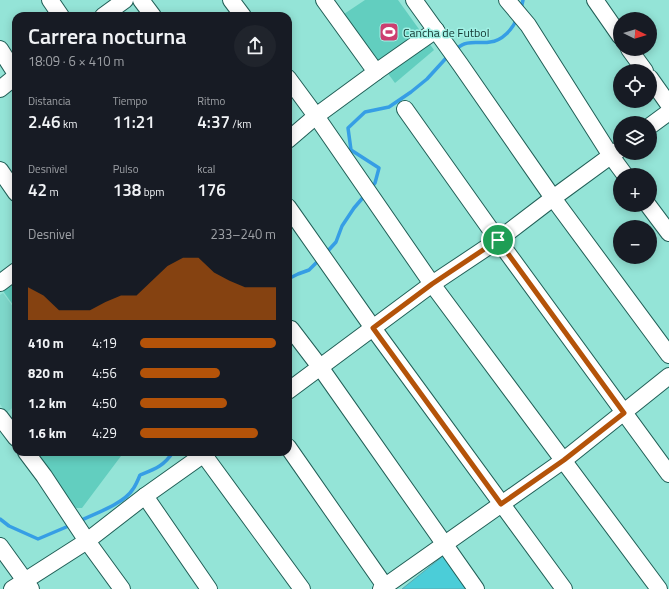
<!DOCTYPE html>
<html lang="es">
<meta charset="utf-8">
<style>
body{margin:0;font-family:"Titillium Web",sans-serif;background:#20242c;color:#f1f3f6;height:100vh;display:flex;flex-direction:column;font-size:15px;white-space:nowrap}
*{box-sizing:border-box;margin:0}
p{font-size:13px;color:#9ea1a6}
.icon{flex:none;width:22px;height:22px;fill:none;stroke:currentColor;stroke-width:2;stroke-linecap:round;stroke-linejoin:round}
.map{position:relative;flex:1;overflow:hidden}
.side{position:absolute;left:12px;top:12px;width:280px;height:444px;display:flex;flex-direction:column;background:#171b24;border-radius:12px;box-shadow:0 2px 10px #0003}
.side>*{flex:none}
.needle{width:26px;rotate:95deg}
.controls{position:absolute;left:613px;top:12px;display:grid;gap:8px}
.controls a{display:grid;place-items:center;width:44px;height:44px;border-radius:50%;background:#171b24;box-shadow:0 2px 10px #0003;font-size:20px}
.pin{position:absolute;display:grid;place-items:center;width:34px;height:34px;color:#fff;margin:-17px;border:2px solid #fff;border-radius:50%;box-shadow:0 1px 4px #0007}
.round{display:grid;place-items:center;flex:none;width:42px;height:42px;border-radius:21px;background:#20242c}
.head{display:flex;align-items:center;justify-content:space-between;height:68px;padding:0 16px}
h1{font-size:22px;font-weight:600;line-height:30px}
.metrics{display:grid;grid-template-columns:repeat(3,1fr);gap:6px;height:68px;padding:4px 16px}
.metrics div{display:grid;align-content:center}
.metrics b{font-size:17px;font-weight:600}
.metrics small{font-size:11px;font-weight:400}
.metrics p{font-size:11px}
.chart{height:112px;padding:8px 16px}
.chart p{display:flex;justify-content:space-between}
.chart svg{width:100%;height:72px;margin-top:4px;fill:#b45309;opacity:.7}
ul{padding:0 16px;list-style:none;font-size:13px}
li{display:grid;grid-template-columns:64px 48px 1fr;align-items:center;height:30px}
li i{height:10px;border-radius:5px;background:#b45309}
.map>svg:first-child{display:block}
.built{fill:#7ed7ca}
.green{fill:#62cebf}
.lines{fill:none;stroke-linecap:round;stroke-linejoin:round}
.stream{stroke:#369ee5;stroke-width:3.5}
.building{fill:#4bcdd8;stroke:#59aab2}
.minor-casing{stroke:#215f57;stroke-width:18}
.minor{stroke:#fff;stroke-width:16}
.route-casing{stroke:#fff;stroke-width:8}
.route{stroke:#b45309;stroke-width:5}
.labels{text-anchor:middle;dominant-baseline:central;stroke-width:3;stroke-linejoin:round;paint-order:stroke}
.poi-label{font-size:12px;fill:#12342f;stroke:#a1f1e5;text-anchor:start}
</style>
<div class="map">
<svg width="669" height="589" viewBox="0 0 669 589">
<rect width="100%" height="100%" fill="#94e4d7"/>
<polygon class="built" points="3,293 16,311 16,405 6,413 0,404 0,295"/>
<g class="green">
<polygon points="365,0 398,0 434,50 395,83 344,14"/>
<polygon points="16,283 16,309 3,291"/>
<polygon points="34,452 124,452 82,508 76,508"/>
</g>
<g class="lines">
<g class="stream">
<polyline points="521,9 523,0"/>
<path d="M455,51C457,49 459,46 462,45C470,40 481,44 490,42C502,41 513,29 517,18"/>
<polyline points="371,188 375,183 379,168 351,150 348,128 365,112 389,107 411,92 427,79 448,56"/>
<polyline points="326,253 336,242 342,226 354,208 366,194"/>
<polyline points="288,279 298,274 309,270 320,259"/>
<polyline points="0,519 9,526 38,539 71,525"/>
<path d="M79,521C94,514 124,504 133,489C136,485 138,480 140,475C155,469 164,466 173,452"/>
</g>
</g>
<polygon class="building" points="443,556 467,589 402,589"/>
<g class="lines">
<g class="minor-casing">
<g id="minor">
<polyline points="50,0 61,16"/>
<polyline points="141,0 153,16"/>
<polyline points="231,0 243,16"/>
<polyline points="414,0 460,64 553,198 669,355"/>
<polyline points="507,0 528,25 611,156 625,175"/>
<polyline points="595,0 620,36"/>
<polyline points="103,16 125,0"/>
<polyline points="0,49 16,74"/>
<polyline points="629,49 645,71"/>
<polyline points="376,72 436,30"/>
<polyline points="288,78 316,116 432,284 659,589"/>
<polyline points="650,78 669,105"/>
<polyline points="0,89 16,76"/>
<polyline points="405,109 498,240 669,474"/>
<polyline points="650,126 669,112"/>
<polyline points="288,140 316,116 376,72 324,0"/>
<polyline points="0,170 16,193"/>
<polyline points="648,205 669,233"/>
<polyline points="288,207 373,328 564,589"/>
<polyline points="0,283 16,271"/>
<polyline points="291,329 320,367 476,589"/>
<polyline points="288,391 432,284 498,240 553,198 620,149"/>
<polyline points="0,417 16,438"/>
<polyline points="288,447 387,589"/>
<polyline points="26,452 44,476 87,541 122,589"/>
<polyline points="204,455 302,589"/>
<polyline points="145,496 209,589"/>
<polyline points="0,546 31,589"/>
<polyline points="12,589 87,541 145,496 207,452"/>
<polyline points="381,589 564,460 669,376"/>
</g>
</g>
<use href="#minor" class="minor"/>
</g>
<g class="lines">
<g class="route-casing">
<polygon id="route" points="498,240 624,413 564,460 501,504 373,328 432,284"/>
</g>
<use href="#route" class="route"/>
</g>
<defs>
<g id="stadium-square" transform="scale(1)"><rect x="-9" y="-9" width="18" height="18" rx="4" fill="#cc3f70" stroke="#a1f1e5"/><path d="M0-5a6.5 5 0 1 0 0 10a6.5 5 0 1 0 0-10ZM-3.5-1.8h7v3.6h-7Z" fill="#fff"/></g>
</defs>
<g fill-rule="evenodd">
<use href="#stadium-square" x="389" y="32"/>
</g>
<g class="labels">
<g class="poi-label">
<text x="403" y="32">Cancha de Futbol</text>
</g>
</g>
</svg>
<div class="controls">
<a><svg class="needle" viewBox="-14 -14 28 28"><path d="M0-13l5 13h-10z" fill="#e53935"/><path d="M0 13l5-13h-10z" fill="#9ea1a6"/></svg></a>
<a><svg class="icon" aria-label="locate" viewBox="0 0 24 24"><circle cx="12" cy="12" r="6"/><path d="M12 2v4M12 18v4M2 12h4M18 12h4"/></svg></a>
<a><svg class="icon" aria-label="layers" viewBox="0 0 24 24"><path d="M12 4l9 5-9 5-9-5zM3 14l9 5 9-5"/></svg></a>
<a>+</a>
<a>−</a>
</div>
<div class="pin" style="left:498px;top:240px;background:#1e9e55"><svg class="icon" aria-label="arrive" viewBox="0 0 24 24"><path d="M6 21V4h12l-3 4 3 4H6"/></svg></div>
<section class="side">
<div class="head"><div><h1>Carrera nocturna</h1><p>18:09 · 6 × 410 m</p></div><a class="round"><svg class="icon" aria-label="share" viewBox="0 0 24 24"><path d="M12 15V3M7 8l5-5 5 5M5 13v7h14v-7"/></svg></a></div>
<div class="metrics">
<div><p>Distancia</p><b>2.46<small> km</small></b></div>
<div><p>Tiempo</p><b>11:21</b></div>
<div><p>Ritmo</p><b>4:37<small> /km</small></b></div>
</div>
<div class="metrics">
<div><p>Desnivel</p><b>42<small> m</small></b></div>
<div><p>Pulso</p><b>138<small> bpm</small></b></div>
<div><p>kcal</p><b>176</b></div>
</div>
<div class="chart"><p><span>Desnivel</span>233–240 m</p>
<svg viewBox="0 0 160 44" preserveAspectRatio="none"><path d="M0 44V24L10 29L20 38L30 38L40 38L50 33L60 29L70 29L80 20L90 11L100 6L110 6L120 15L130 20L140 24L150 24L160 24V44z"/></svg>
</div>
<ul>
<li><b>410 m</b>4:19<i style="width:100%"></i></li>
<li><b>820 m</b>4:56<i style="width:59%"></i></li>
<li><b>1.2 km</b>4:50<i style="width:64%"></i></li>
<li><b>1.6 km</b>4:29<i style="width:87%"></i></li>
</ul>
</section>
</div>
